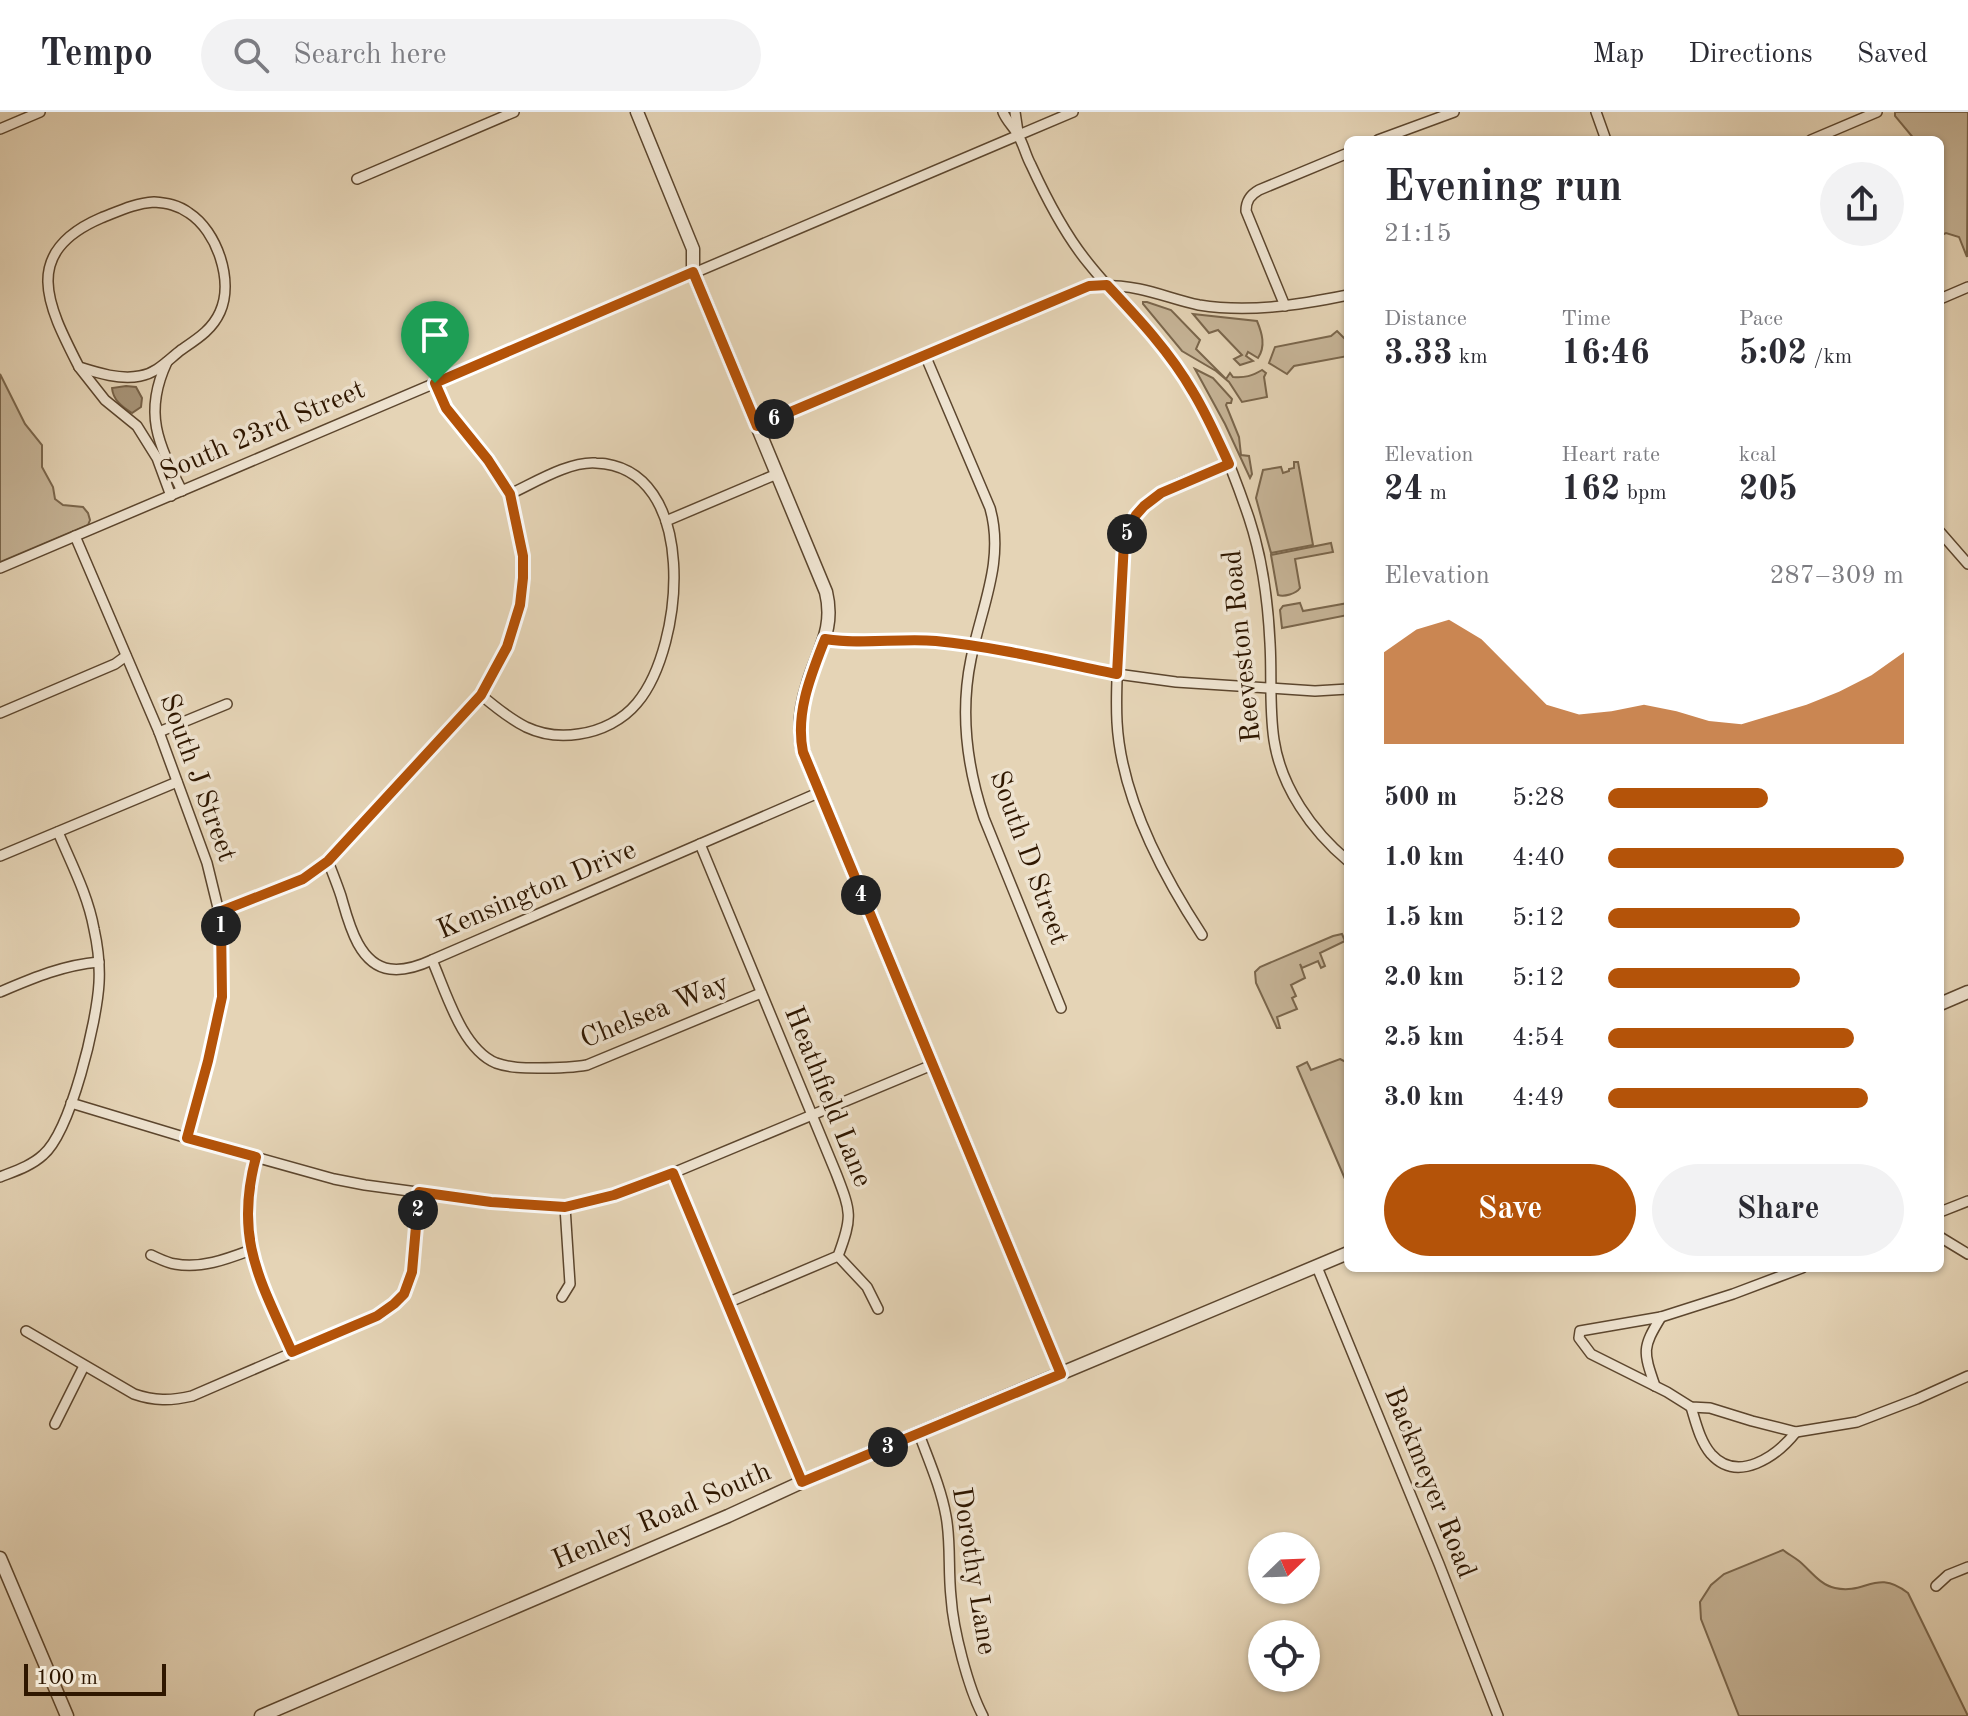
<!DOCTYPE html>
<meta charset="utf-8">
<style>
body{margin:0;font-family:"Old Standard TT",serif;background:#f2f2f3;color:#2b2b33;height:100vh;display:flex;flex-direction:column;font-size:30px;white-space:nowrap}
*{box-sizing:border-box;margin:0}
p{font-size:26px;color:#7c7c81}
.icon{flex:none;width:44px;height:44px;fill:none;stroke:currentColor;stroke-width:2;stroke-linecap:round;stroke-linejoin:round}
.map{position:relative;flex:1;overflow:hidden}
.drawer{position:absolute;left:1344px;top:24px;width:600px;height:1136px;display:flex;flex-direction:column;background:#fff;border-radius:12px;box-shadow:0 2px 6px #0004}
.drawer>*{flex:none}
.needle{width:52px;rotate:67deg}
.fabs{position:absolute;left:1248px;top:1420px;display:grid;gap:16px}
.fabs a{display:grid;place-items:center;width:72px;height:72px;border-radius:50%;background:#fff;box-shadow:0 2px 6px #0004;font-size:40px}
.scale{position:absolute;left:24px;bottom:20px;width:142px;box-sizing:border-box;padding-left:8px;border:4px solid #2f1700;border-top:0;font-size:22px;line-height:28px;white-space:nowrap;color:#2f1700;-webkit-text-stroke:6px #eee3d0;paint-order:stroke}
.pin{position:absolute;display:grid;place-items:center;width:68px;height:68px;color:#fff;margin:-82px -34px;border-radius:50% 50% 50% 0;rotate:-45deg;box-shadow:0 0 8px #0007}
.pin .icon{rotate:45deg}
.km{position:absolute;width:40px;height:40px;margin:-20px;border-radius:50%;background:#222;color:#fff;font-size:22px;line-height:40px;text-align:center}
.round{display:grid;place-items:center;flex:none;width:84px;height:84px;border-radius:42px;background:#f2f2f3}
.headline{display:flex;align-items:center;justify-content:space-between;height:136px;padding:0 40px}
h1{font-size:44px;font-weight:800;line-height:60px}
.stats{display:grid;grid-template-columns:repeat(3,1fr);gap:12px;height:136px;padding:8px 40px}
.stats div{display:grid;align-content:center}
.stats b{font-size:34px;font-weight:800}
.stats small{font-size:22px;font-weight:400}
.stats p{font-size:22px}
.chart{height:224px;padding:16px 40px}
.chart p{display:flex;justify-content:space-between}
.chart svg{width:100%;height:144px;margin-top:8px;fill:#b45309;opacity:.7}
.primary-button{display:flex;gap:16px;margin-top:auto;padding:16px 40px}
.primary-button a{flex:1;height:92px;border-radius:48px;background:#b45309;color:#fff;font-size:32px;font-weight:800;line-height:92px;text-align:center}
.primary-button a+a{background:#f2f2f3;color:#2b2b33}
ul{padding:0 40px;list-style:none;font-size:26px}
li{display:grid;grid-template-columns:128px 96px 1fr;align-items:center;height:60px}
li i{height:20px;border-radius:10px;background:#b45309}
header{display:flex;align-items:center;gap:48px;box-sizing:border-box;height:112px;padding:0 40px;background:#fff;border-bottom:2px solid #e1e1e2}
header strong{font-size:38px}
nav{display:flex;gap:44px;margin-inline-start:auto;font-size:28px}
.search{width:560px;height:72px;background:#f2f2f3;display:flex;align-items:center;gap:20px;box-sizing:border-box;padding:0 28px;border-radius:44px;color:#7c7c81;font-size:30px}
.map>svg:first-child{display:block}
.green{fill:#c6b497;stroke:#7a664c;stroke-width:2}
.water{fill:#a79478;stroke:#776248;stroke-width:2}
.lines{fill:none;stroke-linecap:round;stroke-linejoin:round}
.minor-casing{stroke:#5c462e;stroke-width:12}
.tertiary-casing{stroke:#5c462e;stroke-width:15}
.minor{stroke:#eee3d0;stroke-width:9}
.tertiary{stroke:#eee3d0;stroke-width:12}
.route-casing{stroke:#fff;stroke-width:16}
.route{stroke:#b45309;stroke-width:10}
.labels{text-anchor:middle;dominant-baseline:central;stroke-width:7;stroke-linejoin:round;paint-order:stroke}
.street-label{font-size:28px;fill:#2f1700;stroke:#eee3d0}
</style>
<header>
<strong>Tempo</strong>
<div class="search"><svg class="icon" aria-label="search" viewBox="0 0 24 24"><circle cx="10" cy="10" r="6"/><path d="M15 15l6 6"/></svg>Search here</div>
<nav><a>Map</a><a>Directions</a><a>Saved</a></nav>
</header>
<div class="map">
<svg width="1968" height="1604" viewBox="0 0 1968 1604">
<rect width="100%" height="100%" fill="#e5d4b6"/>
<filter id="stains"><feTurbulence type="fractalNoise" baseFrequency=".0025" numOctaves="4"/><feColorMatrix values="0 0 0 0 .2 0 0 0 0 .09 0 0 0 0 .02 0 0 0 .5 -.17"/></filter>
<radialGradient id="worn" r=".72"><stop offset=".6" stop-color="#630" stop-opacity="0"/><stop offset="1" stop-color="#630" stop-opacity=".3"/></radialGradient>
<g class="green">
<polygon points="1895,0 1968,0 1967,145 1959,125 1946,121 1940,124 1940,28 1915,28 1895,4"/>
<path d="M1143,190H1147L1171,198L1200,228L1196,237L1226,267L1230,261L1233,265C1245,266 1252,264 1262,258L1266,261L1264,265L1267,285L1242,290L1229,270L1216,259L1182,239L1143,192Z"/>
<path d="M1193,202L1257,209C1262,221 1266,234 1258,246L1248,240L1246,244L1253,249L1240,253L1234,247L1242,243L1218,218L1209,221Z"/>
<polygon points="1337,219 1348,230 1348,244 1294,254 1287,262 1269,251 1275,235 1331,224"/>
<polygon points="1195,257 1213,266 1232,287 1231,291 1227,291 1226,293 1239,325 1241,343 1249,344 1252,362 1250,366 1225,312"/>
<polygon points="0,262 25,312 42,333 42,355 53,375 55,387 63,393 83,395 88,401 90,408 88,413 0,450"/>
<polygon points="1294,350 1298,350 1313,433 1271,441 1256,386 1263,358 1281,355 1283,361 1289,359 1289,357 1294,356"/>
<path d="M1331,431L1333,440L1295,447L1300,476C1296,482 1284,485 1278,483L1271,443Z"/>
<polygon points="1300,491 1303,499 1348,491 1348,503 1282,516 1280,498 1283,494"/>
<polygon points="1342,822 1345,829 1320,841 1325,854 1321,856 1318,849 1302,856 1300,852 1305,866 1291,873 1296,884 1292,886 1297,897 1277,905 1280,916 1277,916 1256,871 1255,860 1260,855 1333,824"/>
<polygon points="1340,947 1348,951 1348,1074 1297,955 1307,950 1311,958"/>
<path d="M1783,1438C1788,1442 1794,1445 1799,1449C1810,1458 1820,1473 1835,1476C1866,1483 1876,1456 1908,1481L1968,1604H1739L1701,1507L1700,1490L1711,1473L1724,1462Z"/>
</g>
<path class="water" d="M126,274L136,275L142,286L141,295L132,301C122,295 113,288 112,276Z"/>
<g class="lines">
<g class="minor-casing">
<g id="minor">
<path d="M1003,0C1007,10 1015,16 1019,25C1024,34 1026,44 1031,53C1047,88 1065,123 1089,152C1117,187 1150,217 1176,253C1209,298 1231,353 1249,406C1262,445 1268,489 1270,531C1272,563 1269,595 1274,628C1281,675 1312,719 1348,749"/>
<polyline points="1015,0 1018,20"/>
<polyline points="1596,0 1606,28"/>
<polyline points="0,17 40,0"/>
<polyline points="1378,28 1454,0"/>
<polyline points="1811,28 1877,0"/>
<polyline points="357,67 514,0"/>
<path d="M154,90C167,91 178,93 189,101C217,119 234,169 220,200C212,218 197,227 181,238C168,248 157,261 140,264C120,268 98,261 79,255C48,194 20,141 101,106C119,99 135,91 154,90Z"/>
<polyline points="1940,187 1968,175"/>
<path d="M1285,194L1246,99C1246,89 1250,83 1259,78L1348,41"/>
<path d="M925,243L990,396C1005,449 981,496 971,547C960,600 967,655 984,706L1061,896"/>
<path d="M167,250C143,301 158,331 182,379"/>
<polyline points="79,255 105,288 137,314 157,346 171,384"/>
<path d="M757,314L1089,174C1106,173 1123,174 1139,177C1159,181 1179,189 1199,193C1249,201 1299,193 1348,183"/>
<polyline points="666,409 777,362"/>
<polyline points="1940,420 1968,452"/>
<polyline points="75,424 159,620 207,751 219,800 222,885 208,949 187,1026"/>
<polyline points="0,456 1073,0"/>
<polyline points="825,527 844,530 901,527 974,534 1117,562 1176,570 1315,579 1348,577"/>
<path d="M481,583C494,594 510,607 526,615C543,623 561,625 579,622C601,619 623,608 637,591C685,534 700,355 596,351C569,349 534,371 510,382"/>
<polyline points="0,601 115,552 126,544"/>
<polyline points="159,620 227,592"/>
<path d="M700,732L836,1061C851,1100 853,1104 838,1144L727,1191"/>
<polyline points="0,744 177,670"/>
<path d="M328,749C332,760 337,772 341,784C348,808 358,853 390,857C404,859 419,854 432,848L818,681"/>
<polyline points="219,800 303,767 328,749 481,583 507,535 518,502 522,482 523,444 510,382 488,348 446,296 435,271"/>
<path d="M1202,823C1162,762 1121,685 1117,610C1115,572 1119,533 1121,494C1122,463 1118,426 1139,400C1160,373 1199,365 1229,352"/>
<path d="M432,848C446,880 462,937 496,951C510,956 524,956 538,956C555,956 571,956 587,953L761,881"/>
<path d="M0,880C33,866 63,853 99,850"/>
<polyline points="71,991 187,1026 334,1067 365,1073 491,1090 565,1095 614,1083 673,1061 932,953"/>
<path d="M256,1045C234,1127 260,1167 292,1240"/>
<polyline points="673,1061 802,1370"/>
<path d="M0,1065C15,1059 31,1054 43,1043C71,1019 97,909 99,871C100,853 98,835 94,817C88,783 71,751 58,720"/>
<polyline points="1940,1100 1968,1089"/>
<polyline points="1940,1125 1968,1142"/>
<path d="M151,1143C158,1146 167,1151 175,1152C201,1157 227,1147 251,1138"/>
<polyline points="838,1144 867,1175 878,1197"/>
<polyline points="1317,1155 1439,1452 1498,1604"/>
<polyline points="1802,1156 1733,1182 1661,1205 1580,1219 1579,1226 1591,1242 1667,1280 1691,1295 1710,1296 1752,1309 1796,1320 1857,1310 1917,1287 1968,1264"/>
<polyline points="562,1185 570,1172 565,1095"/>
<path d="M26,1219L134,1282C154,1289 171,1289 192,1284L377,1204C410,1186 412,1164 415,1130C416,1113 418,1097 419,1080"/>
<path d="M1655,1274C1643,1239 1642,1236 1661,1205"/>
<path d="M1691,1295C1696,1311 1700,1329 1711,1342C1738,1372 1777,1344 1796,1320"/>
<polyline points="55,1312 84,1254"/>
<path d="M919,1322C929,1349 941,1376 946,1404C951,1430 948,1458 951,1485C953,1517 968,1576 983,1604"/>
<polyline points="1936,1474 1948,1463 1968,1455"/>
</g>
</g>
<g class="tertiary-casing">
<g id="tertiary">
<path d="M637,0L693,137V160L826,480C835,517 818,538 808,572C801,594 798,618 803,640L1061,1262"/>
<polyline points="1940,892 1968,880"/>
<polyline points="0,1446 67,1604"/>
<polyline points="261,1604 728,1404 802,1370 1348,1141"/>
</g>
</g>
<use href="#minor" class="minor"/>
<use href="#tertiary" class="tertiary"/>
</g>
<g class="lines">
<g class="route-casing">
<path id="route" d="M693,160L757,314L1089,174L1107,173C1138,206 1170,240 1193,280C1207,303 1218,328 1229,352L1161,381L1144,394L1136,403L1124,430L1117,562C1057,550 997,535 936,529C899,526 862,533 825,527C811,563 795,601 803,640L1061,1262L802,1370L673,1061L614,1083L565,1095L491,1090L419,1080L412,1160L404,1182L394,1192L377,1204L292,1240C260,1168 234,1127 256,1045L187,1026L208,949L222,885L221,811L219,800L303,767L328,749L481,583L507,535L520,493L523,466V444L510,382L488,348L446,296L435,271Z"/>
</g>
<use href="#route" class="route"/>
</g>
<g class="labels">
<g class="street-label">
<text transform="translate(263 320) rotate(-23)">South 23rd Street</text>
<text transform="translate(1243 534) rotate(-96)">Reeveston Road</text>
<text transform="translate(197 666) rotate(70)">South J Street</text>
<text transform="translate(1028 746) rotate(70)">South D Street</text>
<text transform="translate(537 779) rotate(-23)">Kensington Drive</text>
<text transform="translate(655 900) rotate(-22)">Chelsea Way</text>
<text transform="translate(827 985) rotate(68)">Heathfield Lane</text>
<text transform="translate(1429 1371) rotate(68)">Backmeyer Road</text>
<text transform="translate(662 1405) rotate(-23)">Henley Road South</text>
<text transform="translate(973 1459) rotate(81)">Dorothy Lane</text>
</g>
</g>
<rect width="100%" height="100%" filter="url(#stains)"/>
<rect width="100%" height="100%" fill="url(#worn)"/>
</svg>
<div class="fabs">
<a><svg class="needle" viewBox="-14 -14 28 28"><path d="M0-13l5 13h-10z" fill="#e53935"/><path d="M0 13l5-13h-10z" fill="#7c7c81"/></svg></a>
<a><svg class="icon" aria-label="locate" viewBox="0 0 24 24"><circle cx="12" cy="12" r="6"/><path d="M12 2v4M12 18v4M2 12h4M18 12h4"/></svg></a>
</div>
<div class="scale">100 m</div>
<div class="pin" style="left:435px;top:271px;background:#1e9e55"><svg class="icon" aria-label="arrive" viewBox="0 0 24 24"><path d="M6 21V4h12l-3 4 3 4H6"/></svg></div>
<b class="km" style="left:221px;top:814px">1</b>
<b class="km" style="left:418px;top:1098px">2</b>
<b class="km" style="left:888px;top:1335px">3</b>
<b class="km" style="left:861px;top:783px">4</b>
<b class="km" style="left:1127px;top:422px">5</b>
<b class="km" style="left:774px;top:307px">6</b>
<section class="drawer">
<div class="headline"><div><h1>Evening run</h1><p>21:15</p></div><a class="round"><svg class="icon" aria-label="share" viewBox="0 0 24 24"><path d="M12 15V3M7 8l5-5 5 5M5 13v7h14v-7"/></svg></a></div>
<div class="stats">
<div><p>Distance</p><b>3.33<small> km</small></b></div>
<div><p>Time</p><b>16:46</b></div>
<div><p>Pace</p><b>5:02<small> /km</small></b></div>
</div>
<div class="stats">
<div><p>Elevation</p><b>24<small> m</small></b></div>
<div><p>Heart rate</p><b>162<small> bpm</small></b></div>
<div><p>kcal</p><b>205</b></div>
</div>
<div class="chart"><p><span>Elevation</span>287–309 m</p>
<svg viewBox="0 0 160 44" preserveAspectRatio="none"><path d="M0 44V16L10 9L20 6L30 12L40 22L50 32L60 35L70 34L80 32L90 34L100 37L110 38L120 35L130 32L140 28L150 23L160 16V44z"/></svg>
</div>
<ul>
<li><b>500 m</b>5:28<i style="width:54%"></i></li>
<li><b>1.0 km</b>4:40<i style="width:100%"></i></li>
<li><b>1.5 km</b>5:12<i style="width:65%"></i></li>
<li><b>2.0 km</b>5:12<i style="width:65%"></i></li>
<li><b>2.5 km</b>4:54<i style="width:83%"></i></li>
<li><b>3.0 km</b>4:49<i style="width:88%"></i></li>
</ul>
<div class="primary-button"><a>Save</a><a>Share</a></div>
</section>
</div>
